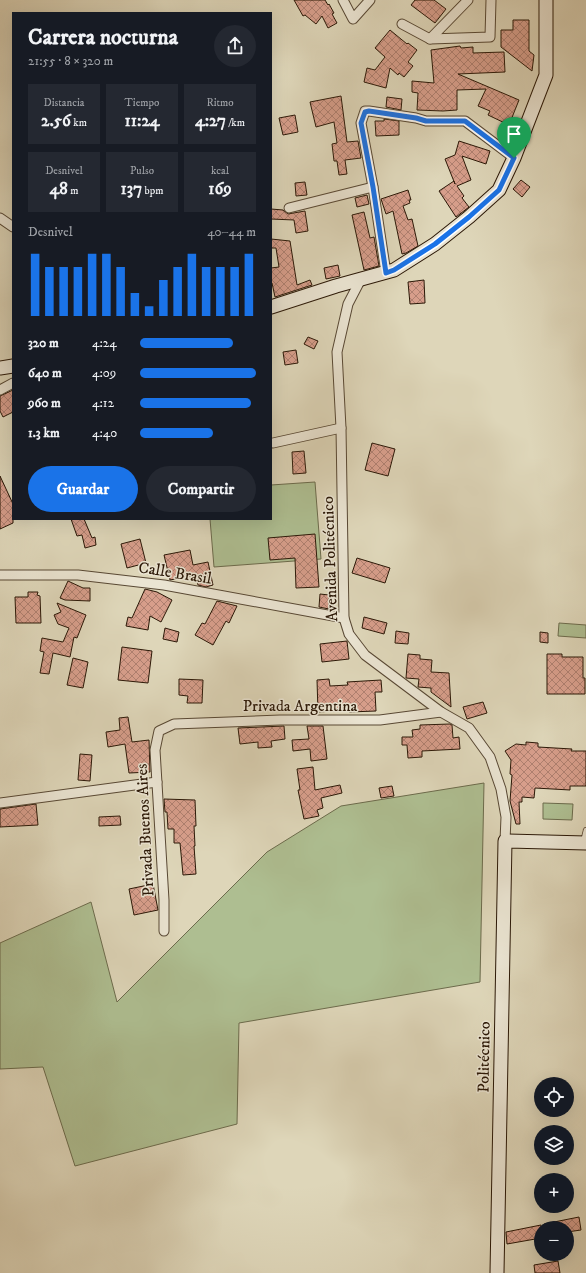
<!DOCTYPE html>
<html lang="es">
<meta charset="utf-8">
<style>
body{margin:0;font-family:"IM FELL DW Pica",serif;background:#242831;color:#f1f3f6;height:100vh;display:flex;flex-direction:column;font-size:15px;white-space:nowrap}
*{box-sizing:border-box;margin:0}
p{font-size:13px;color:#9ea1a6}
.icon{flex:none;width:22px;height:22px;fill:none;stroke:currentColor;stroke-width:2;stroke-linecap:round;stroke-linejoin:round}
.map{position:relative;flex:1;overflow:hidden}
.side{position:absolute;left:12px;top:12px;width:260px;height:508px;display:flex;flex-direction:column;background:#171b24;border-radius:0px;box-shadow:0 4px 16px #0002}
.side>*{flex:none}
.fabs{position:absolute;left:534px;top:1077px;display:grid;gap:8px}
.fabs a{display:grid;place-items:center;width:40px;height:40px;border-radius:50%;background:#171b24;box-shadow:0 4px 16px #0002;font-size:20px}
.pin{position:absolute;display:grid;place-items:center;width:34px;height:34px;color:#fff;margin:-41px -17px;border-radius:50% 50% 50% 0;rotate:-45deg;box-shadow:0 0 4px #0007}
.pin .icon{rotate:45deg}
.round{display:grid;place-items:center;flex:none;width:42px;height:42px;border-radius:21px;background:#242831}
.summary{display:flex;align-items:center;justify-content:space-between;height:68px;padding:0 16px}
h1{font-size:22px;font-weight:700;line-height:30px}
.stats{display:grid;grid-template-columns:repeat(3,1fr);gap:6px;height:68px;padding:4px 16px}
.stats div{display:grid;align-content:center;border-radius:0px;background:#242831;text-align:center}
.stats b{font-size:17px;font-weight:700}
.stats small{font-size:11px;font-weight:400}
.stats p{font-size:11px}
.chart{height:112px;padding:8px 16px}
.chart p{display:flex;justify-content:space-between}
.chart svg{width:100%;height:72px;margin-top:4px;stroke:#1a73e8;stroke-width:6}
.cta{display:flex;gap:8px;margin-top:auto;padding:8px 16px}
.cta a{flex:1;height:46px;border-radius:24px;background:#1a73e8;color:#fff;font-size:16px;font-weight:700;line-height:46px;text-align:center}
.cta a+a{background:#242831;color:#f1f3f6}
ul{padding:0 16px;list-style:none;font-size:13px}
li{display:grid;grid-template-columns:64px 48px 1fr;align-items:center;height:30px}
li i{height:10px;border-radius:5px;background:#1a73e8}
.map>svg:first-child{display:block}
.garden{fill:#aebe91;stroke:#6c6b4c}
.building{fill:url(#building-cross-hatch);stroke:#2b1807}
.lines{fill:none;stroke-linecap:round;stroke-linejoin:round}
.lane-casing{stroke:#584834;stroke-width:6}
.street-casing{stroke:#584834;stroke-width:11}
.secondary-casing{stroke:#2b1807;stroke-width:15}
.lane{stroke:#eae4d2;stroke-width:4.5}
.street{stroke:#eae4d2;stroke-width:9}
.secondary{stroke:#eae4d2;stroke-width:13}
.route-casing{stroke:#fff;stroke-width:8}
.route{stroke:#1a73e8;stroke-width:5}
.labels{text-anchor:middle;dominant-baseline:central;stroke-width:3;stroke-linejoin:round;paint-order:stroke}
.street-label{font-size:16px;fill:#2b1807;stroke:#eae4d2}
</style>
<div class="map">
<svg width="586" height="1273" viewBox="0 0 586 1273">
<defs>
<pattern id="building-cross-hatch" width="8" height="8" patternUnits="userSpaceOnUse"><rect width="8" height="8" fill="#d79e8b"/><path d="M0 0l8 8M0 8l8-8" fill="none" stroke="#af8070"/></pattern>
</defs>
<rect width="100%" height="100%" fill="#ded6b9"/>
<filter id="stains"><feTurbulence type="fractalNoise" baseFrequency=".005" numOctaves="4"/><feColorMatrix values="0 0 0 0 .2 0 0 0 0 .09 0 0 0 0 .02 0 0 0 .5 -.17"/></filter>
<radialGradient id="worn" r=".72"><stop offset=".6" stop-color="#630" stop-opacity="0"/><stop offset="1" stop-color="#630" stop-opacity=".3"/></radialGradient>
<g class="garden">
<polygon points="315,482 321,559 214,567 210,519 271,519 271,485"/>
<polygon points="559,623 586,625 586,638 558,636"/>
<polygon points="484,783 480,982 239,1023 237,1124 75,1166 43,1067 0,1069 0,943 91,902 117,1002 267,852 341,806"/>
<polygon points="543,803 573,804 572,820 543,819"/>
</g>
<g class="building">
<polygon points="294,0 325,0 328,5 329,4 334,13 332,14 337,23 328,28 322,16 316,24 305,15 303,16"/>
<polygon points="415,0 434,0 446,9 435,23 411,5"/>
<polygon points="513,20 529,20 529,51 534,55 532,71 501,47 501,30 513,30"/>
<polygon points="390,30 407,44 408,43 417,50 408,62 413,66 404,77 399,73 398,75 390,68 386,88 364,82 367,68 375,70 385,57 375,48"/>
<polygon points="460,46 461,48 473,47 473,53 504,52 505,72 458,74 519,100 509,125 488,115 490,111 478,106 486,89 457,90 457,110 443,111 417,110 418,93 412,92 412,81 434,83 431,50"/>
<polygon points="341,96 347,142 358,141 361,158 345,160 347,174 339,175 337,161 334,161 332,144 337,143 334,122 316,127 310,102"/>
<polygon points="387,97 402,99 401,110 386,107"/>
<polygon points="295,115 298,132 283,135 279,118"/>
<polygon points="384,119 399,121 399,135 376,136 375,121 384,121"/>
<polygon points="459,141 490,151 486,164 462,156 471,180 457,186 464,196 462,198 469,207 456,217 439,191 454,181 455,184 445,159 455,155"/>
<polygon points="521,180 530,187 522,197 513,189"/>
<polygon points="305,182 307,195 296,196 295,183"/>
<polygon points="408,190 411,200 409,200 410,203 403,206 408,220 412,219 418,246 406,253 402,254 393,211 386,214 381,199"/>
<polygon points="367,195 369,204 357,207 355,198"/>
<polygon points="271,209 283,210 288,214 305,211 308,231 296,233 294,220 271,219"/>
<polygon points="364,212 370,238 374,237 379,266 364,270 352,215"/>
<polygon points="271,239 290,241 297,285 310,280 312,285 275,297 272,283 271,283 271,268 279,267 276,248 271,248"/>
<polygon points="338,265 340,276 326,279 324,268"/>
<polygon points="424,280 425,303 410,304 408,282"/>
<polygon points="308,337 318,341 314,349 304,344"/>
<polygon points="296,350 298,363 285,365 283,352"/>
<polygon points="13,390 13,412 3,417 0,411 0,396"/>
<polygon points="372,443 395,449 388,476 365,470"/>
<polygon points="304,451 306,473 293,474 292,452"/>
<polygon points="0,476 13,504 13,523 0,529"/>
<polygon points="71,519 84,519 92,538 95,537 96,545 85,548 82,535 77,536"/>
<polygon points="315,534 319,587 296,588 295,558 270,560 268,538"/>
<polygon points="140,539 146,563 127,568 121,544"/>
<polygon points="190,550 193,565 208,562 213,585 206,587 198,585 196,575 170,580 164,555"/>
<polygon points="357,558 390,568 385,583 352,573"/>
<polygon points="68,581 83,588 90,588 90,601 65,600 60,598"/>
<polygon points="145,589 157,592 172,600 161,622 150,616 148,630 126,626 128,617 132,618"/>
<polygon points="28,592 38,592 37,595 40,596 41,623 16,623 15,597 28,597"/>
<polygon points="320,594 329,595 329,609 319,607"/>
<polygon points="217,601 237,606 229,623 226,621 213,645 195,635 202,623 205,624"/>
<polygon points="57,603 86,615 77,638 74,637 70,657 53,653 49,674 40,673 44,652 40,651 42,638 63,642 69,628 58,624 54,615 61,612"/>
<polygon points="364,617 387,623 384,634 362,628"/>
<polygon points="165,628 179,632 177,642 163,639"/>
<polygon points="396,631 409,633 408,644 395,643"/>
<polygon points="540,632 548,633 548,643 540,642"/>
<polygon points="347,641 349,659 322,662 320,644"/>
<polygon points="122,647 152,651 148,683 118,680"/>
<polygon points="408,654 420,655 420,659 432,660 431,672 449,673 451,707 431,692 431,688 418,687 419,679 406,678"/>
<polygon points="547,654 562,654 562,657 583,657 583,678 585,678 585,694 547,694"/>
<polygon points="73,658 88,662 83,688 67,685"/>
<polygon points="179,679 203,680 202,703 187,703 188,696 179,695"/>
<polygon points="329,679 330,686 348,685 347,682 381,680 382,692 375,692 376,711 349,712 349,710 318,712 317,680"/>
<polygon points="483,702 487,713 467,719 463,707"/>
<polygon points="128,717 132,742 149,740 150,772 129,773 125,744 108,747 106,732 120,730 119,718"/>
<polygon points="450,724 452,725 453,738 459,737 460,749 422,751 422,757 408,758 407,745 402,745 402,737 413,737 412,730 420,729 420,725"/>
<polygon points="284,726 285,739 271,741 272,747 258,748 258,742 240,744 238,728"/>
<polygon points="307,726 323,726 327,759 311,761 310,749 293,751 292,740 309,739"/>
<polygon points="526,742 538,743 538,747 572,749 571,751 586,751 586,786 570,786 570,790 535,788 534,798 522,797 522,802 519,802 520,824 516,824 510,801 512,775 510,774 511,760 505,751 516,744 526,745"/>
<polygon points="80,754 92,755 90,781 78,780"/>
<polygon points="313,767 315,790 340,785 342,793 321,798 323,808 317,810 319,816 304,819 298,790 300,790 297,769"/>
<polygon points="392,786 394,796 381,798 379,788"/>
<polygon points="164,799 195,800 196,826 194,826 195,846 194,846 196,874 183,875 180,843 174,843 174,829 168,829 167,812 165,812"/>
<polygon points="36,804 38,825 0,827 0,809"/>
<polygon points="120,816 121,825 99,826 99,817"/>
<polygon points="153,884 158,910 134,915 129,889"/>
<polygon points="579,1217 581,1230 567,1232 567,1228 545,1228 544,1224"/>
<polygon points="541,1225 541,1238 507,1244 506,1232"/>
<polygon points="558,1261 560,1273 535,1273 534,1265"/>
</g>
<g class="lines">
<g class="lane-casing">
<polyline id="lane" points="583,842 586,830"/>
</g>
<g class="street-casing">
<g id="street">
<polyline points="343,0 353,19 370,0"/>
<polyline points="402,24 430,39 490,37 491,0"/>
<polyline points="430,39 468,0"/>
<polyline points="289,208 373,187"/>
<polyline points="0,218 13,227"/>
<polyline points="386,273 373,187 361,123 365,111 369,111 416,118 426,121 465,121 514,158"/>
<polyline points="361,279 348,304 337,352 341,428 344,618 349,634 365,655 441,712 469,728 490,757 501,789 506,817 505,841"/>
<polyline points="0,390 13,383"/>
<polyline points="273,443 341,428"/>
<polyline points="0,575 78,575 164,585 344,618"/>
<polyline points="0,803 157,782"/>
<polyline points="164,931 164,900 155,750 159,731 174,724 280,720 380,720 441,712"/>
</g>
</g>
<g class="secondary-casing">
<g id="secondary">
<polyline points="271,307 336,286 394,270 435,244 469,217 499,190 514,158 546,75 546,0"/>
<polyline points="0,368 13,366"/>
<polyline points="497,1273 505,841 586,843"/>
</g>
</g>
<use href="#lane" class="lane"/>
<use href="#street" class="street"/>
<use href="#secondary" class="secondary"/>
</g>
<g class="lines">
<g class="route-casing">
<polygon id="route" points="369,111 416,118 426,121 465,121 514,158 499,190 469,217 435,244 394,270 386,273 373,187 361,123 365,112"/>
</g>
<use href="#route" class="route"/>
</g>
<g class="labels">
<g class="street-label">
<text transform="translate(330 559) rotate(-92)">Avenida Politécnico</text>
<text transform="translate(175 573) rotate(9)">Calle Brasil</text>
<text x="300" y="706">Privada Argentina</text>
<text transform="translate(145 830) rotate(-93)">Privada Buenos Aires</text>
<text transform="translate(484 1057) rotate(-89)">Politécnico</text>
</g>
</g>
<rect width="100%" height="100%" filter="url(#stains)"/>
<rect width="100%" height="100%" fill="url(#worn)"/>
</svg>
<div class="fabs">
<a><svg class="icon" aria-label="locate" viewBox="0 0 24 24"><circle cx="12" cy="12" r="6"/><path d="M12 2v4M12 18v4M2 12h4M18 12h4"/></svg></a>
<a><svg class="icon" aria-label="layers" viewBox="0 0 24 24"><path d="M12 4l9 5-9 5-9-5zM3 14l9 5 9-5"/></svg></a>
<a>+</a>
<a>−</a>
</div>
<div class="pin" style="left:514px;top:158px;background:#1e9e55"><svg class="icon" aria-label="arrive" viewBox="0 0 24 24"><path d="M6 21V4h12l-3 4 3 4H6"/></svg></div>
<section class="side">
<div class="summary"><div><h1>Carrera nocturna</h1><p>21:55 · 8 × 320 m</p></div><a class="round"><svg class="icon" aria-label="share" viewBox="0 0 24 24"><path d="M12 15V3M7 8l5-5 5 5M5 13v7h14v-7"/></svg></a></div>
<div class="stats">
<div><p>Distancia</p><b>2.56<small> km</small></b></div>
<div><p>Tiempo</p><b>11:24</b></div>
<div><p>Ritmo</p><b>4:27<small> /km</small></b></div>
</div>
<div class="stats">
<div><p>Desnivel</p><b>48<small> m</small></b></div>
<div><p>Pulso</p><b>137<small> bpm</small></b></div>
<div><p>kcal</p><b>169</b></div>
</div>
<div class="chart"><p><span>Desnivel</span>40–44 m</p>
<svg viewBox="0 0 160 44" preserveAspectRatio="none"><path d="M5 44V6M15 44V14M25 44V14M35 44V14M45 44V6M55 44V6M65 44V14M75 44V30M85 44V38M95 44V22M105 44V14M115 44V6M125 44V14M135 44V14M145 44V14M155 44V6"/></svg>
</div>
<ul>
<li><b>320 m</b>4:24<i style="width:80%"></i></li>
<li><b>640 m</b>4:09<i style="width:100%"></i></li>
<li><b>960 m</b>4:12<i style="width:96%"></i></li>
<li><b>1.3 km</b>4:40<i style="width:63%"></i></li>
</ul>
<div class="cta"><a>Guardar</a><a>Compartir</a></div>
</section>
</div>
